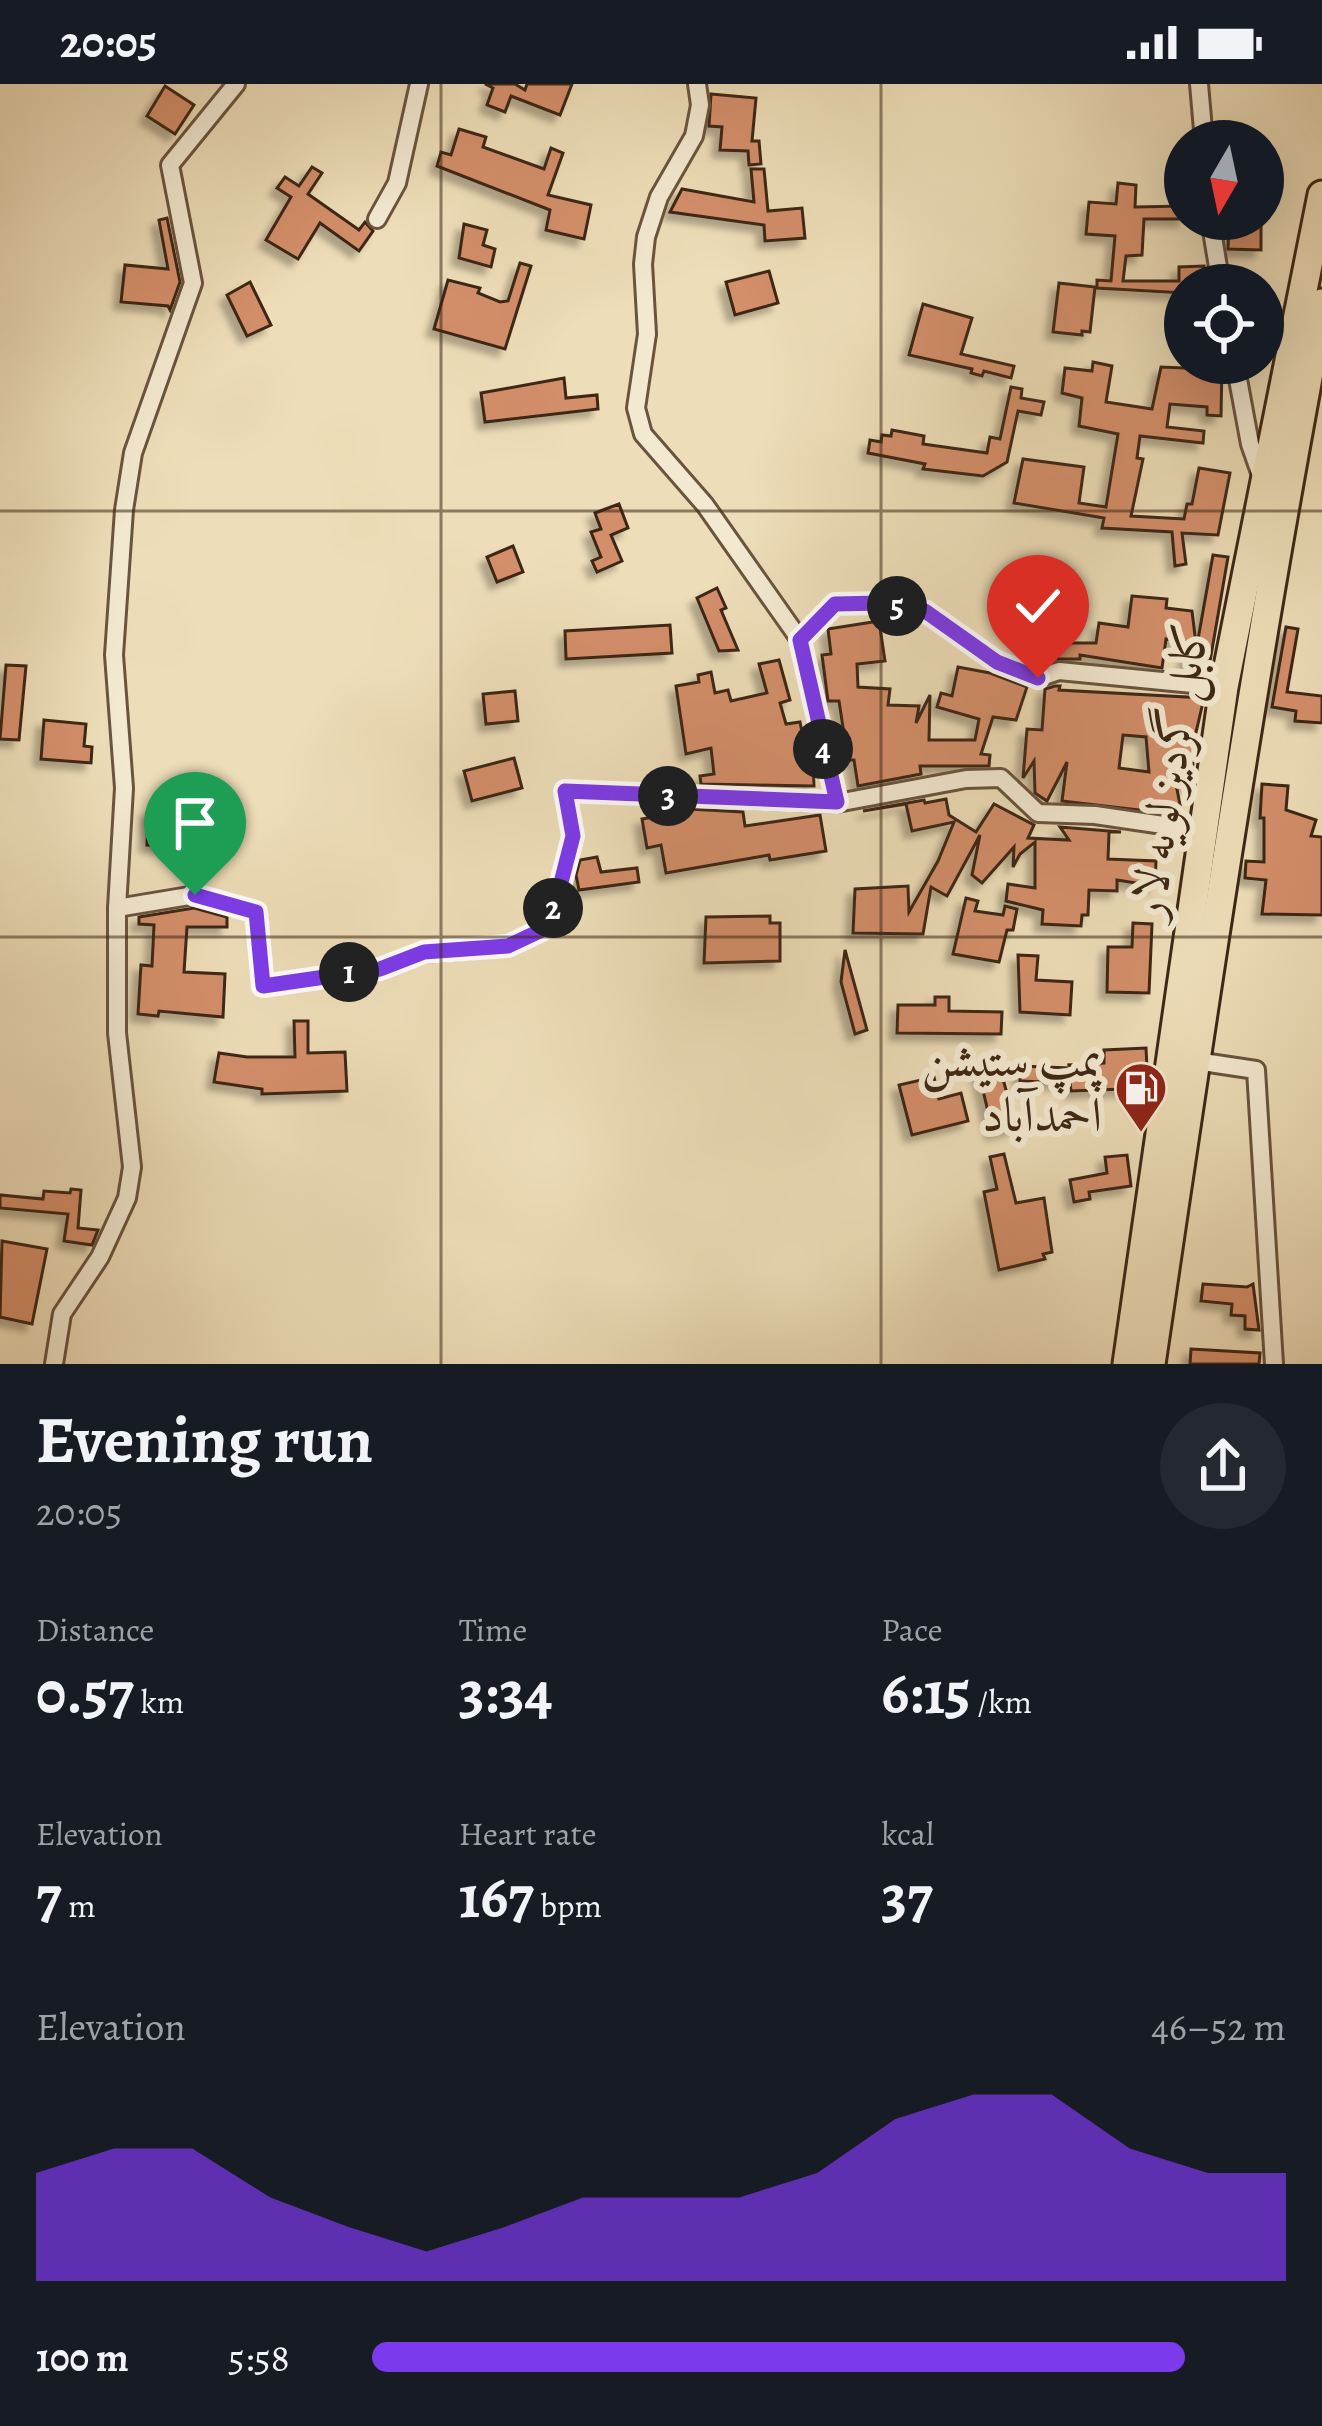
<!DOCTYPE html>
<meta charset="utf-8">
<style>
body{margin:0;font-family:Alegreya,Amiri,serif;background:#242831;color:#f1f3f6;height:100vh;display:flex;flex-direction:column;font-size:45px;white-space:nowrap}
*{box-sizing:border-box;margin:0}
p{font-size:39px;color:#9ea1a6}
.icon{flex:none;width:66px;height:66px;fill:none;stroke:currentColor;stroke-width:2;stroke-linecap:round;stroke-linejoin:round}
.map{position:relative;height:1280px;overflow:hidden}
.sheet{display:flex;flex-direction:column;background:#171b24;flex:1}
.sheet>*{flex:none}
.needle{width:78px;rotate:189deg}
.controls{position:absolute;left:1164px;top:36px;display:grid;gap:24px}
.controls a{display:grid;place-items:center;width:120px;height:120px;border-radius:50%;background:#171b24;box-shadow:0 12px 48px #0002;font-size:60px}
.pin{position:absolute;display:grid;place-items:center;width:102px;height:102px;color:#fff;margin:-123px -51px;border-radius:50% 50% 50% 0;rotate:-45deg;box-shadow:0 0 12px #0007}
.pin .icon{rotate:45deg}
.km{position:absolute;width:60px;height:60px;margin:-30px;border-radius:50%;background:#222;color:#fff;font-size:33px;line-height:60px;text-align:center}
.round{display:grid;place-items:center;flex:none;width:126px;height:126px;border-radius:63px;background:#242831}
.headline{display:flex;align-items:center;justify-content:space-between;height:204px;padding:0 36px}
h1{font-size:66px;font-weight:700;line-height:90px}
.stats{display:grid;grid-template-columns:repeat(3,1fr);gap:18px;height:204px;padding:12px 36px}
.stats div{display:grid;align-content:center}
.stats b{font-size:60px;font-weight:700}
.stats small{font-size:33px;font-weight:400}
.stats p{font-size:33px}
.chart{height:336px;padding:24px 36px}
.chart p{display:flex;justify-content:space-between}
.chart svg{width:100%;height:216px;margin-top:12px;fill:#7c3aed;opacity:.7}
ul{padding:0 36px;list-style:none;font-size:39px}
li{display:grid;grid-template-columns:192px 144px 1fr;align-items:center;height:90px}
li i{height:30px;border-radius:15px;background:#7c3aed}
.status{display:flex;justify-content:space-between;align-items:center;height:84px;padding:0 60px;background:#171b24;direction:ltr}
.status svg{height:33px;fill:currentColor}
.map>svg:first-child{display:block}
.building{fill:#d38e6b;stroke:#3d2714;stroke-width:3;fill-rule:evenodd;filter:url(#shadow)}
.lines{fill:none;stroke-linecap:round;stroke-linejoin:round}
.minor-casing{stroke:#69543d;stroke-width:22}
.trunk-casing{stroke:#3d2714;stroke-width:33}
.minor{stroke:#f3e9d1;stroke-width:16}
.trunk{stroke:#edddb8;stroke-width:27}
.route-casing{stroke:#fff;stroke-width:24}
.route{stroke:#7c3aed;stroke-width:15}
.grid{fill:none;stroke:#3d2714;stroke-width:3;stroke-opacity:0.55}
.labels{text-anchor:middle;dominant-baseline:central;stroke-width:12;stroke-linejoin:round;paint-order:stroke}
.street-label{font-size:48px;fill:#3d2714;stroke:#f3e9d1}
.poi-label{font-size:48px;fill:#3d2714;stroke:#f3e9d1;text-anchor:end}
</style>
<div class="status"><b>20:05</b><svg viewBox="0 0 49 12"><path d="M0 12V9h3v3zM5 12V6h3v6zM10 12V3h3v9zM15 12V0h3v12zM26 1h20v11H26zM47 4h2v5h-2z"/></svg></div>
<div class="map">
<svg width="1322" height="1280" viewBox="0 0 1322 1280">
<defs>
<filter id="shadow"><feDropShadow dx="-7" dy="7" stdDeviation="3" flood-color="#0004"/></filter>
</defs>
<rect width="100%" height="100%" fill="#edddb8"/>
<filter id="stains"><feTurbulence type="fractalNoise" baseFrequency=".00167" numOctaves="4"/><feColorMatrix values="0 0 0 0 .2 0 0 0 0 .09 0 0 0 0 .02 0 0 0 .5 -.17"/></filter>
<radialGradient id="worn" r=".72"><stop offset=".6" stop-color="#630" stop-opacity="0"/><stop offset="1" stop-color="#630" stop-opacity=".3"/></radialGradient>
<g class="building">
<polygon points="485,0 515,0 525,6 527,0 572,0 560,31 511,12 505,28 487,21 493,4"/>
<polygon points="165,2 194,21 175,50 147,32"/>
<polygon points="711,10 756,14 752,57 759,57 761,80 749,81 748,67 720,66 722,43 709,42"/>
<polygon points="459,45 486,53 483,63 544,85 551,64 563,69 548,111 591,121 584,155 546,146 550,126 437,82 441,68 451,71"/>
<polygon points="312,83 322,89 308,110 359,146 365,138 373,147 359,167 320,139 298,175 266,156 291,113 277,104 285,93 299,102"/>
<polygon points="751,85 764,85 768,127 802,124 805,154 765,157 764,141 670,128 682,105 754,118"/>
<polygon points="1118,99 1136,101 1135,123 1185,122 1185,135 1144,135 1142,171 1126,172 1123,197 1179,197 1179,183 1204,182 1204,201 1185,201 1185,209 1097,204 1097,196 1111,197 1115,152 1086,150 1089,118 1116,120"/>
<polygon points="167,134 180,198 170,226 168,222 121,218 125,181 168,185 159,136"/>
<polygon points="1229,135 1261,135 1261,166 1228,165"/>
<polygon points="464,140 487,146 483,161 495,165 491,183 459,174"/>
<polygon points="520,179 531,182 505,265 434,245 448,196 480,204 478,209 500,218 508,217"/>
<polygon points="769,187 778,219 735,231 726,198"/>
<polygon points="250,198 271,241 247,252 227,211"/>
<polygon points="1059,199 1095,203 1090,248 1082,247 1082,251 1053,248"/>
<polygon points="923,220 972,234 961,270 1014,282 1011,294 984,287 982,292 971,289 972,285 909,271"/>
<polygon points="1093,278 1112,282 1106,318 1152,325 1161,283 1208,285 1208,279 1222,279 1221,332 1207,331 1207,323 1170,320 1167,343 1204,347 1203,359 1140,352 1137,374 1143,375 1131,432 1184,435 1187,420 1192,420 1199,384 1230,389 1218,451 1182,449 1186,480 1175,482 1172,448 1102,444 1104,434 1014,419 1023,375 1084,383 1079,419 1106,423 1118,350 1079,342 1082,314 1062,309 1065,284 1092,287"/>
<polygon points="564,294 566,314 597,311 598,325 485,338 481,309"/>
<polygon points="1011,303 1022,305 1021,314 1044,318 1041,331 1018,327 1007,378 983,392 923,385 925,380 868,369 870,356 881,358 882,351 891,352 892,346 924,352 923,360 987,369 990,353 1000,355"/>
<polygon points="619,420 628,444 611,451 622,477 597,488 592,477 601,473 591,448 601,445 595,429"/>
<polygon points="513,462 523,488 497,498 487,473"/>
<polygon points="1213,471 1228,473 1208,589 1185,585 1188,561 1197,561"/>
<polygon points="717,504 726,524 721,526 738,566 719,567 697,514"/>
<polygon points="1132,512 1167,515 1166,524 1192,527 1196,560 1166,555 1162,584 1080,571 1080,575 1047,575 1048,559 1096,559 1099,539 1128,543"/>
<polygon points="879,537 885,577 857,580 858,603 890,605 888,621 919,622 916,639 930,611 929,656 975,656 979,635 937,623 941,609 952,612 958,583 990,589 1027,603 1016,636 993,633 981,670 990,671 989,682 920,682 921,690 858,702 854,676 848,676 839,617 828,617 822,571 831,570 828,545"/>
<polygon points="670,541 672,569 566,575 565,547"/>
<polygon points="1286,543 1298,545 1287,608 1322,612 1322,639 1295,637 1296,627 1272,623"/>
<polygon points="779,576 790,616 780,619 786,640 800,638 805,664 809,662 813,679 814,702 701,700 700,692 714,690 711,664 686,670 676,602 699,598 698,591 711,588 715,609 728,606 731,617 767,609 759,580"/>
<polygon points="6,581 26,582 19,656 0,655"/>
<path d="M1055,602H1060L1059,606L1204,614L1194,657L1192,698L1176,700L1182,731L1062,717L1067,678L1047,717L1035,709L1034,677L1023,694L1027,645L1042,646L1045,605ZM1123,651L1146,653L1149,688L1119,684Z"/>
<polygon points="515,607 518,637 486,640 483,610"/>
<polygon points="44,636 86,640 84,662 92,663 91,679 41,675"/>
<polygon points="514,674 522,704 472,717 464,687"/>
<polygon points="1262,700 1288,702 1286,726 1316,736 1311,752 1322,753 1322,831 1262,830 1266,796 1245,794 1246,777 1264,778 1264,734 1260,734"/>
<polygon points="946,715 949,731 976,748 994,720 1034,741 1028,754 1069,756 1060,743 1121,748 1109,748 1108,775 1156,777 1155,802 1117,796 1117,807 1089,806 1088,831 1082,831 1081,842 1042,840 1043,826 1006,817 1008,800 1035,804 1035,758 1020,770 1013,783 1014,763 982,799 972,791 980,751 947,812 931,803 923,850 853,849 855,805 908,802 909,828 938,777 954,738 912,747 906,720 863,727 924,716 925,719"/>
<polygon points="670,724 743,728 745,742 820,731 826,767 770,776 769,771 666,789 661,761 647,764 642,735 671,730"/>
<polygon points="148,726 177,727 176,738 226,741 225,764 147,761"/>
<polygon points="597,773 601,788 637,784 639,798 579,806 576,791 580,776"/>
<polygon points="966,814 978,817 975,827 1003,831 1005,822 1017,825 1013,846 1007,846 999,878 953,870"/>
<polygon points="194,824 227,833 227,843 187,843 184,888 225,890 223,933 159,927 158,932 138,930 141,881 152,882 154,841 139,840 139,833"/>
<polygon points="770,832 770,839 780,839 780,877 704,879 706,833"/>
<polygon points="1133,839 1152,840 1149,909 1107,908 1108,863 1132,863"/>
<polygon points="845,866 867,946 855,950 841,898"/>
<polygon points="1018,871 1038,872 1036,896 1072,898 1070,931 1020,928"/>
<polygon points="935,913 949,913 949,927 1002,928 1001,950 897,949 898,921 935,921"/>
<polygon points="294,937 308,937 308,969 345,968 347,1007 262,1010 262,1005 214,998 219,969 247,973 295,973"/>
<polygon points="1146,964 1148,1004 1071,1007 1070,999 1020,997 1021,982 1070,984 1069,981 1104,979 1104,966"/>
<polygon points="999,980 1016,1043 993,1049 978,985"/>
<polygon points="934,993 939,1015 961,1009 968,1037 912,1051 899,1001"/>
<polygon points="1004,1070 1016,1119 1044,1114 1052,1168 1043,1170 1045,1175 999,1186 984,1108 997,1105 990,1073"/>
<polygon points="1127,1071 1131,1102 1089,1108 1090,1115 1074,1118 1070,1096 1107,1089 1105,1073"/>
<polygon points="71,1105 81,1106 78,1144 98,1146 92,1161 64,1157 68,1130 0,1124 0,1111 43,1115 44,1107 70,1109"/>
<polygon points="2,1157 47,1165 32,1240 0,1233"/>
<polygon points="1203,1200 1247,1203 1253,1200 1259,1246 1245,1245 1245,1232 1231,1231 1232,1220 1201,1217"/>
<polygon points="1191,1265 1260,1269 1259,1280 1190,1280"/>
</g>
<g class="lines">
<g class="minor-casing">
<g id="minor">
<polyline points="697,0 700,21 694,52 659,113 646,153 643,180 647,250 636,324 643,350 705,421 800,556 837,719"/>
<polyline points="1199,0 1204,57"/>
<polyline points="377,135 397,99 419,0"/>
<polyline points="1210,135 1221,201"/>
<polyline points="1235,279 1250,360 1263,397"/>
<polyline points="800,556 835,520 882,519 925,527 997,578 1038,594 1059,587 1224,603"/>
<polyline points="117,824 195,811 256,828 263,902 380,885 424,869 508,862 542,846 556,818 573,752 565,707 837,719 966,695 1001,694 1038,729 1095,731 1204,747"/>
<polyline points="1196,977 1256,986 1274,1280"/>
<polyline points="54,1280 62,1230 100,1173 127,1114 132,1083 117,949 117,824 124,704 114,571 124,426 133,369 193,199 170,81 236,0"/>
</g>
</g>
<g class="trunk-casing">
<g id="trunk">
<polyline points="1127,1280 1224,603 1322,111"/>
<path d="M1151,1280C1203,925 1255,571 1322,219"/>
</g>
</g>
<use href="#minor" class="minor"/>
<use href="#trunk" class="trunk"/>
</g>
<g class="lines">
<g class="route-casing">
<polyline id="route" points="195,811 256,828 263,902 380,885 424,868 508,862 542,846 556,818 573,752 565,707 837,718 800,556 835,520 882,519 925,527 997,578 1038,594"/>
</g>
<use href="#route" class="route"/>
</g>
<path class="grid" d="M441,0V1280M881,0V1280M0,427H1322M0,853H1322"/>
<defs>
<g id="fuel-pin" transform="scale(2.7)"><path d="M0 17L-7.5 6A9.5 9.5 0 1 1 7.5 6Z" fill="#8f2418" stroke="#f3e9d1"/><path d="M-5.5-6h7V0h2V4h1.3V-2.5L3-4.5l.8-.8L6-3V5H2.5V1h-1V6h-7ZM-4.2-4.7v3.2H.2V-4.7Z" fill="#fff"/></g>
</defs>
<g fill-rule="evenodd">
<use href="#fuel-pin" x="1141" y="1004"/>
</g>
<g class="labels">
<g class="street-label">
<text transform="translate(1169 687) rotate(-81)">کابل گردیز لویه لار</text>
</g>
<g class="poi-label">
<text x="1102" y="976">پمپ ستیشن<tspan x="1102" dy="55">احمدآباد</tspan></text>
</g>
</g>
<rect width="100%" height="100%" filter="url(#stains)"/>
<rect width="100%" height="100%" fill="url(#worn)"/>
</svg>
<div class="controls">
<a><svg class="needle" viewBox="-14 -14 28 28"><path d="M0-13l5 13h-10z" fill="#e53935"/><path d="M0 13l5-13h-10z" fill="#9ea1a6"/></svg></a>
<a><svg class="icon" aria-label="locate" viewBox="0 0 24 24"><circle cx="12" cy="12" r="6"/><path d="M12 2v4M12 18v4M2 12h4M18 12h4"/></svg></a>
</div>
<div class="pin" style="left:195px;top:811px;background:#1e9e55"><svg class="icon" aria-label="arrive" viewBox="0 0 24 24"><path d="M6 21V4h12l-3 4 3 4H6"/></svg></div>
<div class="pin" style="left:1038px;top:594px;background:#d93025"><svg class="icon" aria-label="check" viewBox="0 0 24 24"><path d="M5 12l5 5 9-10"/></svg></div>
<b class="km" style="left:349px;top:888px">1</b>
<b class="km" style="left:553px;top:824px">2</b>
<b class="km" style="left:668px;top:712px">3</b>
<b class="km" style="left:823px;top:665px">4</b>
<b class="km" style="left:897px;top:522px">5</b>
</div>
<section class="sheet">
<div class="headline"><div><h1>Evening run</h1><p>20:05</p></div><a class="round"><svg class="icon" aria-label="share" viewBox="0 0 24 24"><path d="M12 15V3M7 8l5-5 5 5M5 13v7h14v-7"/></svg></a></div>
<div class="stats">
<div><p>Distance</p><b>0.57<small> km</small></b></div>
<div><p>Time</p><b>3:34</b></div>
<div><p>Pace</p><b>6:15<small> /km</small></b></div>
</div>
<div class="stats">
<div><p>Elevation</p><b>7<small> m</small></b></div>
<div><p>Heart rate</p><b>167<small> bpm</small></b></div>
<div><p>kcal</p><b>37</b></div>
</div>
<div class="chart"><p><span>Elevation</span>46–52 m</p>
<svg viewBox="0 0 160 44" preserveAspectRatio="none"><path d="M0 44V22L10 17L20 17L30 27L40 33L50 38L60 33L70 27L80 27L90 27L100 22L110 11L120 6L130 6L140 17L150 22L160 22V44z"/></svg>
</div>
<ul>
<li><b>100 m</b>5:58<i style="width:89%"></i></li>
</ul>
</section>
